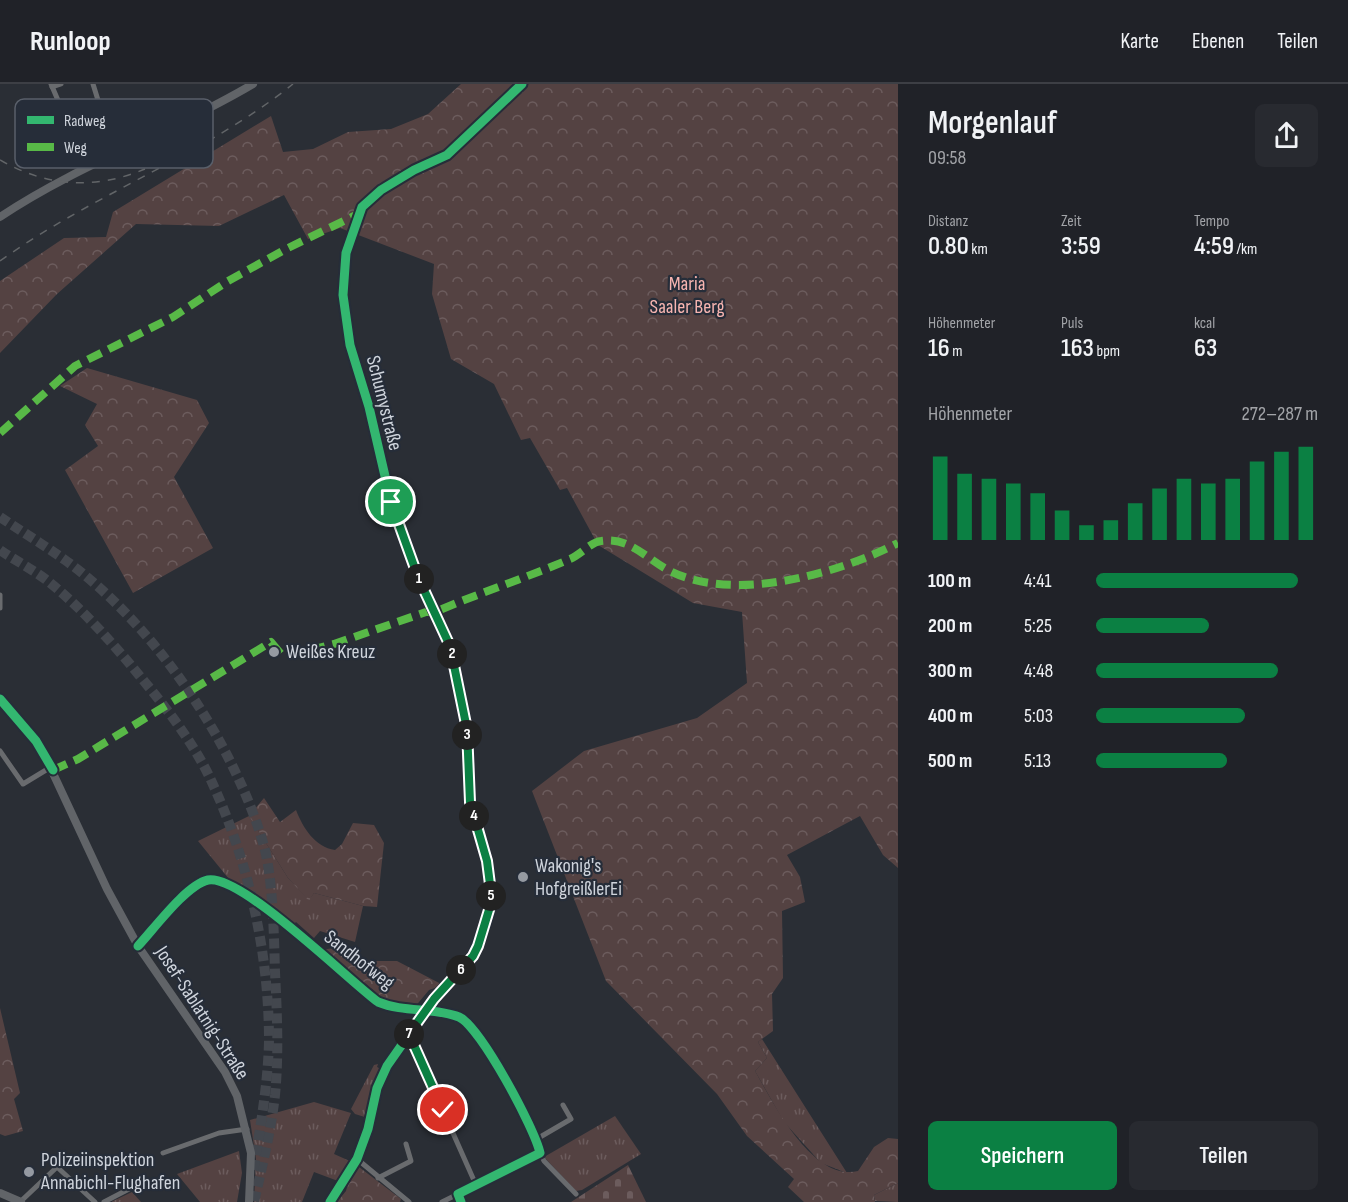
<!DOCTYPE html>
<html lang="de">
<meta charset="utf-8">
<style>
body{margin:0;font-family:"Sofia Sans Condensed",sans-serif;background:#282a30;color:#f1f3f6;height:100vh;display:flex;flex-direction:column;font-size:22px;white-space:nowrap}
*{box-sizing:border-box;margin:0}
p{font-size:20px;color:#a2a4a8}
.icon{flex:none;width:33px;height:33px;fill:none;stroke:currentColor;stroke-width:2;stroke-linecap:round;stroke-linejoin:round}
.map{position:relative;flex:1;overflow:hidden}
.drawer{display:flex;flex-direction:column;background:#202228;width:450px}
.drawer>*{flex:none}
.pin{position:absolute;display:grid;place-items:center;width:51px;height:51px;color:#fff;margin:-26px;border:3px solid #fff;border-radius:50%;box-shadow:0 2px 6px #0007}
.km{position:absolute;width:30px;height:30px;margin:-15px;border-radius:50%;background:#222;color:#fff;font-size:16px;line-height:30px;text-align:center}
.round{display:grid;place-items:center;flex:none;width:63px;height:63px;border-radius:9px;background:#282a30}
.head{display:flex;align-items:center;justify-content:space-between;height:102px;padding:0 30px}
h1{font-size:33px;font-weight:600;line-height:45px}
.stats{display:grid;grid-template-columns:repeat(3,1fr);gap:9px;height:102px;padding:6px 30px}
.stats div{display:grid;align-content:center}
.stats b{font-size:26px;font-weight:600}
.stats small{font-size:16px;font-weight:400}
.stats p{font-size:16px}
.chart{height:168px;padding:12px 30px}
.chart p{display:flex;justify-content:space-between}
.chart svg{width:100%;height:108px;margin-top:6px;stroke:#0b8043;stroke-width:6}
.primary-button{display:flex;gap:12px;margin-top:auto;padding:12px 30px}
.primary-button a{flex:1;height:69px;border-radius:9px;background:#0b8043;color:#fff;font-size:24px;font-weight:600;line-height:69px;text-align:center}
.primary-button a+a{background:#282a30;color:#f1f3f6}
ul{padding:0 30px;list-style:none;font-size:20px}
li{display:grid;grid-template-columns:96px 72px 1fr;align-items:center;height:45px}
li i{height:15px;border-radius:8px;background:#0b8043}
header{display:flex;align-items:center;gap:36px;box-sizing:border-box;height:84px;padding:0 30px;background:#202228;border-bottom:2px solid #3d3f45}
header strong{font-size:28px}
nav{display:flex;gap:33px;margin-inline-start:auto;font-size:21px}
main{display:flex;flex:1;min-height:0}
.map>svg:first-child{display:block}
.grass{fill:url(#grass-tufts)}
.forest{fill:url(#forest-crowns)}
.cemetery{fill:url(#cemetery-stones)}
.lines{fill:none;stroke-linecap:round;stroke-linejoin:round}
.highway-tunnel{stroke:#43474e;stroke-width:10;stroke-dasharray:10 5;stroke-linecap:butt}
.street{stroke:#696b6e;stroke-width:5}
.secondary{stroke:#616468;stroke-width:8}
.rail{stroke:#626568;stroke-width:1.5;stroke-dasharray:8 8;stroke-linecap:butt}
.quiet{stroke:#58b947;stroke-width:8;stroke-dasharray:15 8;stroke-linecap:butt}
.cycleway-casing{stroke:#262d39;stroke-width:13}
.cycleway{stroke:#33b770;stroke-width:9}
.route-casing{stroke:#fff;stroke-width:12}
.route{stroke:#0b8043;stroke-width:8}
.poi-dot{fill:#959aa2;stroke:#262d39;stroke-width:2}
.labels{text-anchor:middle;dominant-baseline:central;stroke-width:4.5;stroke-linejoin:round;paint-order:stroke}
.park-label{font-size:20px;fill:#f8b5b1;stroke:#262d39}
.street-label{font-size:20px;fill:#cfd4dc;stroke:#262d39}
.poi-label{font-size:20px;fill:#cfd4dc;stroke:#262d39;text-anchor:start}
.key{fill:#262d39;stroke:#595f6a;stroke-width:1.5}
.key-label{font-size:16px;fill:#cfd4dc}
</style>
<header>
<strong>Runloop</strong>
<nav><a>Karte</a><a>Ebenen</a><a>Teilen</a></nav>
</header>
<main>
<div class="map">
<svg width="898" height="1118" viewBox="0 0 898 1118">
<defs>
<pattern id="grass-tufts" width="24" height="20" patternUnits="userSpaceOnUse" patternTransform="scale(1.5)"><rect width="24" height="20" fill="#544242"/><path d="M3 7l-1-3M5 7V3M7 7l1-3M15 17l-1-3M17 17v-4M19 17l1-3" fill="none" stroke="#6c5c5d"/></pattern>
<pattern id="forest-crowns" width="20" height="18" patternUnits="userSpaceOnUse" patternTransform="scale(1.5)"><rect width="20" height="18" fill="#544242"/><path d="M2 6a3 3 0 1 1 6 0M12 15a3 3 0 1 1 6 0" fill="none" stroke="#6c5c5d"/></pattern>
<pattern id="cemetery-stones" width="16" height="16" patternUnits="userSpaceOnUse" patternTransform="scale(1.5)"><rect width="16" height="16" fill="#544242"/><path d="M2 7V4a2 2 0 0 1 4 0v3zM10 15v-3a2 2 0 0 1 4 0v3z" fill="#6c5c5d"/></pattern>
</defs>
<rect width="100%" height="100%" fill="#2a2e35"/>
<g class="grass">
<polygon points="249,732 288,794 309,816 314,809 363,822 355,858 320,847 314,854 296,838 293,841 229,795 198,757"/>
<polygon points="762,955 847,1089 821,1079 784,1038 755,987 767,974 758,958"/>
<polygon points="378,980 377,983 383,986 371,1015 368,1034 355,1030 351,1025 374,981"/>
<polygon points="314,1018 351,1029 334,1070 352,1078 338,1097 314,1088 302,1118 254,1118 256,1075 250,1036"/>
<polygon points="615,1032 641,1070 582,1106 576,1107 544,1073"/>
<polygon points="888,1054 898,1055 898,1063 874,1063"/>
<polygon points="239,1067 242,1089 237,1118 200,1118 177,1090"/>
<polygon points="898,1099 898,1118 875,1117 874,1111"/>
<polygon points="132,1108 141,1118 112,1118 113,1117"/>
</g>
<g class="forest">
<path d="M461,0H898V784L883,771L860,732L787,771L800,793L805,818L782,827L783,894L772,910L773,947L758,958L767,974L755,987C774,1020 813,1098 858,1087L874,1063H898V1099L874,1111L875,1118H804L788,1103L794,1095L747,1052L717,1010L606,897L532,707L584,667L697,634L747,599L742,528L693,519L598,461L567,404L560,406L530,354L521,356L494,300L451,275L432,210L434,180L340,144L308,155L284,111L219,142L136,140L57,210L0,269V197L64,154L106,153L113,128L271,32L283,68L313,65L348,48L391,45L428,30Z"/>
<polygon points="87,284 197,316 209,339 174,393 213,464 133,509 65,386 98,362 85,341 97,320 60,302"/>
<path d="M264,714L280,738L296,726C303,744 315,763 335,766L342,760L353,739L374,741L384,759L377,823L363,822L314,809L309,817L288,794L249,732Z"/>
<path d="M339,863L360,877H397L443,901L429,906L414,924C400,922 380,920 373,906L322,866Z"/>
<polygon points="0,924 20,1009 14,1015 23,1047 5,1052 0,1050"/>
<polygon points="359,1083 401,1115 400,1118 337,1118 346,1107 350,1090"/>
</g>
<polygon class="cemetery" points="628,1081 646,1118 571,1118"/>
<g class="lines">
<g class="highway-tunnel">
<path d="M0,433C21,447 44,461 65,476C153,539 234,658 264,762C273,795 274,853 275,888C277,929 279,970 275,1011C271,1047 262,1083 254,1118"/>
<path d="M0,466C16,477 34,486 49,498C78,521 105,551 129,579C158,614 190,652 210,694C248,775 269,867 269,957C268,1001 260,1045 253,1088"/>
</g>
<g class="street">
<polyline points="51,0 87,84"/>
<polyline points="93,0 115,71"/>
<polyline points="52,3 61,0"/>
<polyline points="0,511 0,524"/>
<polyline points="0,667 23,700 51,683"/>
<path d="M138,862C154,845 186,801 208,796C241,790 347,895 378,918L395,924L450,930L471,941L484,957L511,1008L544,1077L576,1110"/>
<polyline points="409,950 476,1101"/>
<polyline points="535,1056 571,1035 563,1021"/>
<polyline points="163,1069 219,1049 247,1045"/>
<polyline points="357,1075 409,1118"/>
<polyline points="378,1094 411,1077 406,1060"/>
<polyline points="20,1118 57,1083 95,1118"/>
<polyline points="104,1118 129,1105"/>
<polyline points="330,1118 357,1075 368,1045 377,1004 387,982 434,915 473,872 488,833 492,816 487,777 470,718 467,645 450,562 418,493 391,418 369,323 350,261 343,211 346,169 362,123 381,106 414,86 447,71 522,0"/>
<polyline points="442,1118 540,1069"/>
</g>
<g class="secondary">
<path d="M0,133C79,80 171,49 253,0"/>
<polyline points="0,615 21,637 44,670 107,805 138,862 225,988 237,1012 251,1069 249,1118"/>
<polyline points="0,1109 21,1118"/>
</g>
<g class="rail">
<path d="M0,76C47,103 95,106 145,85"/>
<path d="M0,177C93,110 203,72 293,0"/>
</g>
<g class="quiet">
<polyline points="0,349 75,282 173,233 228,197 286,165 360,129"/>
<path d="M53,686L78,675L271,558L281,570L287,572L334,560L426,528H435C479,509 526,494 570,475C580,471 591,458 601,457C631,453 646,475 670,487C734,519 838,490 898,459"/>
</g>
<g class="cycleway-casing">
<g id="cycleway">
<polyline points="0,615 36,657 53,686"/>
<path d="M138,862C154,845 186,801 208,796C241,790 347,895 378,918C404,929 434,923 459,933C480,942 535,1045 540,1069L458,1110L461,1118"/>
<polyline points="330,1118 357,1075 368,1045 377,1004 387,982 434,915 473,872 488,833 492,816 487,777 470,718 467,645 450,562 418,493 391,418 369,323 350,261 343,211 346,169 362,123 381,106 414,86 447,71 522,0"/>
</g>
</g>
<use href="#cycleway" class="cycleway"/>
</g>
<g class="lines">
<g class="route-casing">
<polyline id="route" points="391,418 418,493 450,562 467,645 470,718 487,777 492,816 478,862 473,872 434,915 409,950 443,1026"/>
</g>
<use href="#route" class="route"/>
</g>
<g class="poi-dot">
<circle cx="274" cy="568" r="6"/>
<circle cx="523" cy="793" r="6"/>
<circle cx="29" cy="1088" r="6"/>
</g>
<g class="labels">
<g class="park-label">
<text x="687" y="200">Maria<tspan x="687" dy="23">Saaler Berg</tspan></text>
</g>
<g class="street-label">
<text transform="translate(384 319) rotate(76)">Schumystraße</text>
<text transform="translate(359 876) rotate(38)">Sandhofweg</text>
<text transform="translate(202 929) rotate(57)">Josef-Sablatnig-Straße</text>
</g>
<g class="poi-label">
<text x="286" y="568">Weißes Kreuz</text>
<text x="535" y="782">Wakonig's<tspan x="535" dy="23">HofgreißlerEi</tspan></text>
<text x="41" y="1076">Polizeiinspektion<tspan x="41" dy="23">Annabichl-Flughafen</tspan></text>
</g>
</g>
<rect x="15" y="15" width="198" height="69" rx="9" class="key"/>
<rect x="27" y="32" width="27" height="8" fill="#33b770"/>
<rect x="27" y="59" width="27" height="8" fill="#58b947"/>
<g class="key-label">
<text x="64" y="42">Radweg</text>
<text x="64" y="69">Weg</text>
</g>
</svg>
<div class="pin" style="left:391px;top:418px;background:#1e9e55"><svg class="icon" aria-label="arrive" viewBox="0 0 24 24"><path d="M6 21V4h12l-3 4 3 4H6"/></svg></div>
<div class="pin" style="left:443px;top:1026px;background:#d93025"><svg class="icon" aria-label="check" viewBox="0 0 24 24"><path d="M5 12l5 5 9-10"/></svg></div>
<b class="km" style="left:419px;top:495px">1</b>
<b class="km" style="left:452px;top:570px">2</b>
<b class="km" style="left:467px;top:651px">3</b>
<b class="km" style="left:474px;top:732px">4</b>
<b class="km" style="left:491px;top:812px">5</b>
<b class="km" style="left:461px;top:886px">6</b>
<b class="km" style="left:409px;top:950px">7</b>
</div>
<section class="drawer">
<div class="head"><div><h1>Morgenlauf</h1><p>09:58</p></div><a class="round"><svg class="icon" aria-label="share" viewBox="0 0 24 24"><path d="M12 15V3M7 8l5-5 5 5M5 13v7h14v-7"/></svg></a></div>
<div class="stats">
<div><p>Distanz</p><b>0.80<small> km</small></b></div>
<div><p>Zeit</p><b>3:59</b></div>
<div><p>Tempo</p><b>4:59<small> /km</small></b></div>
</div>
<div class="stats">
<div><p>Höhenmeter</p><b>16<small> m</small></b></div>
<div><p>Puls</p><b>163<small> bpm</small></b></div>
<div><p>kcal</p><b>63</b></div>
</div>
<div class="chart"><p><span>Höhenmeter</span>272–287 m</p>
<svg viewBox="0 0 160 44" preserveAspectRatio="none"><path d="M5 44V10M15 44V17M25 44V19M35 44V21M45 44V25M55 44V32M65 44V38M75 44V36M85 44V29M95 44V23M105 44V19M115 44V21M125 44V19M135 44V12M145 44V8M155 44V6"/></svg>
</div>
<ul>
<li><b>100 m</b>4:41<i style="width:91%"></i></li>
<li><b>200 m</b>5:25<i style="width:51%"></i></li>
<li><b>300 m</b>4:48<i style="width:82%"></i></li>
<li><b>400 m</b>5:03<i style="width:67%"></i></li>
<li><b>500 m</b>5:13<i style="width:59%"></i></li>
</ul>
<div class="primary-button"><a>Speichern</a><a>Teilen</a></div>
</section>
</main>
